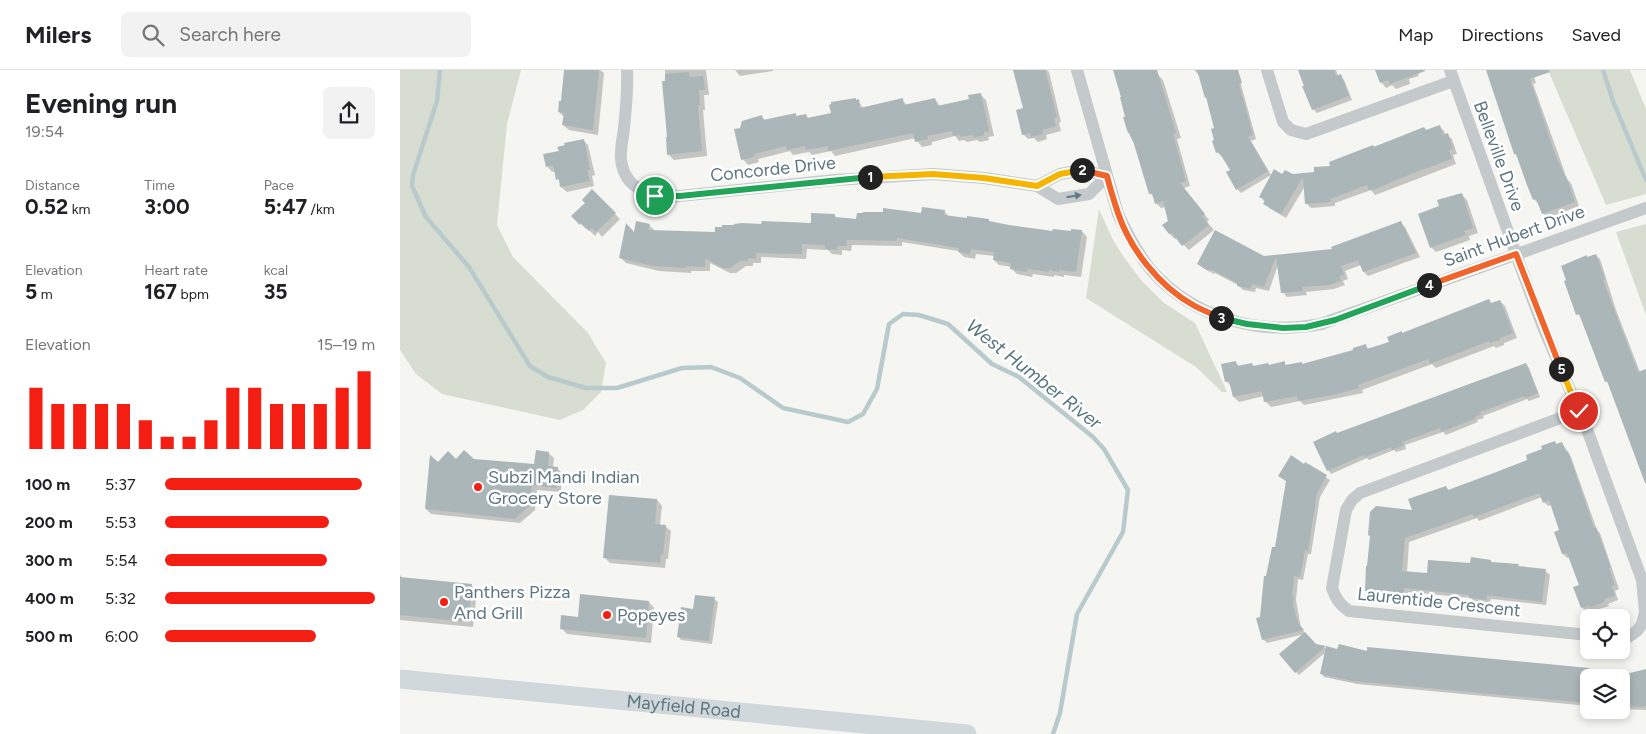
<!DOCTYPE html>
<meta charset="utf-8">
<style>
body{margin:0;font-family:Figtree,sans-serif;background:#f2f2f2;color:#202124;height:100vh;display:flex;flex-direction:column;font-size:19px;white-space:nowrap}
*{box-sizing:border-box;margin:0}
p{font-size:16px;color:#757577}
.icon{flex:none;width:28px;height:28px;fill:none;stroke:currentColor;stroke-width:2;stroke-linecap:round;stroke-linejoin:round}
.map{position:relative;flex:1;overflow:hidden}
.panel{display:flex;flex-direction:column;background:#fff;width:400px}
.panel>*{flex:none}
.fabs{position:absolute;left:1180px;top:539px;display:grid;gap:10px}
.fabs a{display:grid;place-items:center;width:50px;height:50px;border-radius:8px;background:#fff;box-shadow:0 2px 8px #0003;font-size:25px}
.pin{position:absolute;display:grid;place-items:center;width:42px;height:42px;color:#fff;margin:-21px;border:2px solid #fff;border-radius:50%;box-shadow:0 1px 5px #0007}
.km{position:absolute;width:25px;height:25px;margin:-12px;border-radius:50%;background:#222;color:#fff;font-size:14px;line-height:25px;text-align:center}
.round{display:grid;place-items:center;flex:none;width:52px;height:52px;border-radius:8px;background:#f2f2f2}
.head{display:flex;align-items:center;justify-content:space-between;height:85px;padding:0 25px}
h1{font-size:28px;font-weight:700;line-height:38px}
.stats{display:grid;grid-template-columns:repeat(3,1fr);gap:8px;height:85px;padding:5px 25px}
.stats div{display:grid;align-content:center}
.stats b{font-size:21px;font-weight:700}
.stats small{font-size:14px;font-weight:400}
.stats p{font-size:14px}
.chart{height:140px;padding:10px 25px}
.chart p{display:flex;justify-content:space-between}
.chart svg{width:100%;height:90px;margin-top:5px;stroke:#f41e12;stroke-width:6}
ul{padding:0 25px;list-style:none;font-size:16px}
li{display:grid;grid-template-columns:80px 60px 1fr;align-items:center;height:38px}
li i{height:12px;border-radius:6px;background:#f41e12}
header{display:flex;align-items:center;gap:30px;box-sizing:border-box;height:70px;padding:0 25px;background:#fff;border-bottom:1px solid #e0e0e0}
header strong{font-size:24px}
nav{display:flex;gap:28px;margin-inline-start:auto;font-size:18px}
.search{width:350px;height:45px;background:#f2f2f2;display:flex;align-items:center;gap:12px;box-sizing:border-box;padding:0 18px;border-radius:8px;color:#757577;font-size:19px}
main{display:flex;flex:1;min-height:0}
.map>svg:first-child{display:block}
.green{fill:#d8ddd1}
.shadow{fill:#0003}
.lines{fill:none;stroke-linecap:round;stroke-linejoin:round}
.stream{stroke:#b9cacc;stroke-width:4.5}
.building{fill:#abb6b9}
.street{stroke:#c4c9cb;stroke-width:12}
.secondary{stroke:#d1d8db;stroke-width:19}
.oneway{fill:#627a83}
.split-1-casing{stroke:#fff;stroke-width:10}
.split-2-casing{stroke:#fff;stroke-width:10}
.split-3-casing{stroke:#fff;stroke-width:10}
.split-4-casing{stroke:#fff;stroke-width:10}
.split-5-casing{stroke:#fff;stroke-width:10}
.split-6-casing{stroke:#fff;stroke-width:10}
.split-1{stroke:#22a559;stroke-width:6}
.split-2{stroke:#f5b400;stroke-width:6}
.split-3{stroke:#f0652b;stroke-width:6}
.split-4{stroke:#22a559;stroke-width:6}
.split-5{stroke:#f0652b;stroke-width:6}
.split-6{stroke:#f5b400;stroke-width:6}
.poi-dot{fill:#f41e12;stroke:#fff;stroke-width:2}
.labels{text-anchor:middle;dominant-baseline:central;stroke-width:5;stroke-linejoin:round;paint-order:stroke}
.street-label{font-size:18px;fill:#5d767f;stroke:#fff}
.poi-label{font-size:18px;fill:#5d767f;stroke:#fff;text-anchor:start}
.water-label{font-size:19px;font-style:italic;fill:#58787c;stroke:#fff}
</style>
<header>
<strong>Milers</strong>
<div class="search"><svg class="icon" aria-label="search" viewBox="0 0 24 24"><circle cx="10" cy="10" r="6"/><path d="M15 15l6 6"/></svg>Search here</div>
<nav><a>Map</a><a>Directions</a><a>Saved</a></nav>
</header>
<main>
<section class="panel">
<div class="head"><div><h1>Evening run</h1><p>19:54</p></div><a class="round"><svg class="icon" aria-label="share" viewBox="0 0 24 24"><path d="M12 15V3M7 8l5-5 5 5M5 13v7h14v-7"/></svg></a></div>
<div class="stats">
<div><p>Distance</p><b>0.52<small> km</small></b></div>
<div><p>Time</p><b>3:00</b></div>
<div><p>Pace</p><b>5:47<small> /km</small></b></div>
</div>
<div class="stats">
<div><p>Elevation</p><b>5<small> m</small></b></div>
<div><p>Heart rate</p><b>167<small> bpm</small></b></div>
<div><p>kcal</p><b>35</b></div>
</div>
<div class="chart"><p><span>Elevation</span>15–19 m</p>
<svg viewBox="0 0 160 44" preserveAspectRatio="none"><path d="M5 44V14M15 44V22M25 44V22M35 44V22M45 44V22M55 44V30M65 44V38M75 44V38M85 44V30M95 44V14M105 44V14M115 44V22M125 44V22M135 44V22M145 44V14M155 44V6"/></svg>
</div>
<ul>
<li><b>100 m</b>5:37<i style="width:94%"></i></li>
<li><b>200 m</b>5:53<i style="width:78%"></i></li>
<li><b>300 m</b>5:54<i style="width:77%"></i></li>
<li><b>400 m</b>5:32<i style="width:100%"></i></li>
<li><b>500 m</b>6:00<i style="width:72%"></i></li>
</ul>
</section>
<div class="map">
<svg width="1246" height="664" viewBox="0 0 1246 664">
<rect width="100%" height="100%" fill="#f5f5f1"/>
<g class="green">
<polygon points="0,0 121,0 107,54 97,155 113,187 188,263 206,293 201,322 183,340 160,350 42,324 16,304 0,280"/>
<polygon points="1148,0 1230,0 1246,39 1246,124 1206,135"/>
<polygon points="699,139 713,170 723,186 741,210 764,233 795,253 827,322 822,322 796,297 686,228"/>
<polygon points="1246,154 1246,245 1216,162"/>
</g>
<g class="shadow">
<polygon points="165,0 200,0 204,3 198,65 169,60 163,55 164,47 159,42 162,33"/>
<polygon points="265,0 306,0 309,25 304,25 305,40 303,40 307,86 274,90 269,85"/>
<polygon points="335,0 373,0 373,1 340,6"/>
<polygon points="615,0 647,0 649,2 661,52 659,53 661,61 646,65 647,69 638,72 634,68 628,69 623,64 625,39"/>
<polygon points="715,0 756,0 757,4 763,10 781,68 777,69 790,116 784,118 809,150 807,152 814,160 789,180 777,168 775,169 770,164 766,137 761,138 756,133 754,127 750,123 726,47"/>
<polygon points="794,0 837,0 856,69 851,71 871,105 841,123 837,119 831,100 823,86 821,86 817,82 815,59 808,29 806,27 799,5"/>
<polygon points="899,0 936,0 938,6 940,6 944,10 952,30 917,43 913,39"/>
<polygon points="977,0 1017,0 1019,6 1009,9 1010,14 996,19 992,15 986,18 981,12"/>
<polygon points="1089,0 1132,0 1136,13 1133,14 1160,89 1167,109 1171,113 1179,136 1148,148 1143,143 1139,134 1134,129 1118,87 1115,84"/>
<polygon points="580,24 586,30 594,66 588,67 589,70 580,72 577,70 567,72 564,70 559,71 555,66 532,72 532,75 522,77 517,71 516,68 435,86 431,81 412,85 409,82 393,85 390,81 358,89 359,92 348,95 343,89 341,59 362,47 366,51 395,45 398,47 406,45 409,49 432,44 458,31 464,39 502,30 508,36 535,29 540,36 570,30"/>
<polygon points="1039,56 1044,61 1046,65 1047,65 1052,69 1057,84 1053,85 1056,94 978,124 975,125 971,120 935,133 935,136 911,138 906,133 905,116 886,148 869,138 861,127 883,106 916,103 932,97 931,93 1024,58 1027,61"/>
<polygon points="183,70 188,75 195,105 192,106 194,116 167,122 161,117 156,101 152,102 147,96 160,82"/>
<polygon points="192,121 220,149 202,167 198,162 195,166 187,158 186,159 173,146 187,133"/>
<polygon points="1062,125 1067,130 1078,163 1069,166 1070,170 1036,182 1031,177 1041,137"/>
<polygon points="544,141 549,147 589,151 591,153 645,162 672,163 682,161 687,167 681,207 664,205 664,207 654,205 654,207 633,204 632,207 617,204 612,199 612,197 599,195 594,190 595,186 576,184 575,189 564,187 558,181 502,172 502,176 452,175 451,181 442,180 442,185 432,184 428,180 407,179 406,189 361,187 361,193 353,193 353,196 346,196 336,203 330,203 310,193 310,201 291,201 291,203 259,201 226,193 220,187 235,165 249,155 255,161 316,163 412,154 434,145 438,149 458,150"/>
<polygon points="1000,153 1005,157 1020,187 968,206 964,202 961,195 945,201 948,209 943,211 945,215 934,219 906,222 907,225 887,227 883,222 878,195 869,221 856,218 855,222 843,220 838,215 815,203 814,204 803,198 798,194 933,180"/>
<polygon points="1195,185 1200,189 1216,240 1240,302 1246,301 1246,414 1209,314 1206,311 1182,248 1178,244 1187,187 1188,188"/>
<polygon points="1100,231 1105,236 1117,268 1104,273 1104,275 1096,278 1094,276 1036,298 1032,294 962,320 963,323 904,335 900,331 871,337 866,332 864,326 839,332 834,327 832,317 826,311 835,292 840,297 851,294 854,297 868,294 870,296 884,293 887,296 903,295 955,281 965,275 970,280 990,273 1003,264"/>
<polygon points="1126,294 1129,298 1140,327 1129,331 1127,329 1083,346 1084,348 1077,350 1078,352 1046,365 1043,362 1005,375 1006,379 996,382 994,380 969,390 967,388 931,404 928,400 937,364"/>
<polygon points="1162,373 1171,387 1197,460 1200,463 1219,519 1215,521 1218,530 1208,534 1209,536 1196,540 1194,539 1186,542 1182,537 1181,516 1170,487 1167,488 1163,484 1161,461 1152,435 1148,436 1144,432 1142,427 1079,451 1077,448 1009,472 1007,502 1028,504 1090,491 1093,493 1118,496 1120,498 1145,501 1150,505 1146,535 1091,529 1090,533 1074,531 1071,528 1008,522 1008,528 971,525 966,520 1014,442 1046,417 1049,421 1129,390"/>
<polygon points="148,383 154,388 153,398 157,398 162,403 161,422 137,420 135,440 120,453 31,444 26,439 38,394 56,390 74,390 135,396"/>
<polygon points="906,394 930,410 920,427 911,484 908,484 903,510 898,509 896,530 901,558 916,575 927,579 968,583 1140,594 1230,604 1246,600 1246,640 1221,639 1221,608 1189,608 1189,636 957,614 924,607 921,603 926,582 899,605 896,602 905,564 867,573 863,569 861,548 867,507 877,479 887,412 880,406"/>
<polygon points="257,430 262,436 260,455 265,456 271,461 268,489 266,489 265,498 210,493 205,488"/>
<polygon points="0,505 3,509 71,515 77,521 73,557 0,550"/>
<polygon points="181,525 249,532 254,538 251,573 167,564 162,559 179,549"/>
<polygon points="314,529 318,532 312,574 281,570 278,566"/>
</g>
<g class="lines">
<g class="stream">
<polyline points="40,0 37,31 13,105 12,116 26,147 69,197 130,296 148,307 186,318 217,318 282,298 311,297 340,308 383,338 448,352 463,344 477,319 489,254 503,244 519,245 548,254 592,294 619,307 693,367 704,379 728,420 723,462 677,544 660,643 653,664"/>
<polyline points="1203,0 1213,31 1246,110"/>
</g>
</g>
<g class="building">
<polygon points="164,0 199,0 193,60 162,55 164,43 158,42 159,31 161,31"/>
<polygon points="613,0 645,0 657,47 654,48 656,56 642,60 643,64 631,67 630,63 622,65 616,40 623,38"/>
<polygon points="713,0 757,0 776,63 773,64 786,111 780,113 805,144 802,146 809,155 782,176 772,163 769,164 762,155 768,151 763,131 755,134 752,123 749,124 734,74 729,63 728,63 723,47 725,47 720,27 721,27"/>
<polygon points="797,0 838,0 842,13 839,14 853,65 848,67 868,101 836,120 826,102 830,100 819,82 816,83 812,71 814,70 811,59 814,58 806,27 805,28"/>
<polygon points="898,0 934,0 936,6 941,4 949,26 912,40 902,16 904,16"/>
<polygon points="975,0 1025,0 1025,1 990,14 988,10 980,13"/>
<polygon points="1086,0 1149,0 1150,2 1130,9 1155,84 1165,107 1166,106 1175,132 1142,144 1136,129 1133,130 1127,115 1116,84 1114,84"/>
<polygon points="289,2 290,7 303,6 305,20 299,20 300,35 298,35 302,81 267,85 266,67 267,67 262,11 265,11 265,4"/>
<polygon points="581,23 589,61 584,62 584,65 573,68 573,65 560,67 559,65 553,66 552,61 527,66 528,69 515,72 513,63 428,81 428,76 406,80 405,76 387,80 386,76 354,84 354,87 341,90 334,59 340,58 342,51 362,45 363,50 396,43 396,46 406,44 407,48 431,43 429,35 431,34 431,32 456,28 456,30 459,29 460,38 503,28 504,35 535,28 537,36 569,29 568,25"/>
<polygon points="1040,55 1043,65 1048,63 1053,79 1049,80 1052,89 1013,103 973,120 969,120 967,115 930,129 931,132 905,134 903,107 881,144 863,134 865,130 859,127 874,99 882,104 885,100 893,104 914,102 914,97 930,96 929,92 973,75 974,77 1024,57 1026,60"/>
<polygon points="184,69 190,100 187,100 190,111 160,117 159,109 156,110 153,95 146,97 143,84 159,81 157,77 165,75 164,73"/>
<polygon points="192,119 216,143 196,162 192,158 189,161 181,153 180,155 171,146 185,133 182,130"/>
<polygon points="1062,123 1073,158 1064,161 1066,165 1030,178 1018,144 1039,136 1037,130"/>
<polygon points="522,137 545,140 544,145 567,148 567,146 589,149 589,151 609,155 645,160 652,161 653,159 671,161 671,159 682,160 676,202 659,200 659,202 649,200 649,202 628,199 627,202 610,199 611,193 593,190 594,182 571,179 570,184 558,182 559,178 497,168 497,171 447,170 446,176 438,176 437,180 425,179 425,175 402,174 402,184 356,183 356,189 348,188 348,191 340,191 330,198 323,198 305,188 305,197 286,196 286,198 253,196 219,188 226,153 234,162 236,151 250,154 248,160 315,162 315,157 322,157 322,155 334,155 334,154 342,153 361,154 362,151 411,153 411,143 435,144 435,147 456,149 457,143 463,143 463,142 483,142 483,138 521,143"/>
<polygon points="1001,151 1016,183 963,202 958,190 941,196 944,205 939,206 941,211 929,215 902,217 903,221 881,223 876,187 864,217 852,214 851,219 837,216 837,213 810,199 809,201 797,194 815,160 864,186 932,179 931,177"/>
<polygon points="1196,184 1205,209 1203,210 1212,234 1238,302 1246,299 1246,413 1245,413 1207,311 1205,312 1179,244 1176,245 1164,211 1166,210 1161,196 1187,185 1187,187"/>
<polygon points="1089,229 1091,233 1100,230 1113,263 1100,268 1100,270 1089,273 1089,271 1030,294 1028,289 958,315 959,318 933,325 898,331 897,326 864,332 862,321 833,327 829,311 825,312 821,294 836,291 837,296 852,293 853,296 868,293 869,295 885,291 885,295 902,292 902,294 953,280 953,278 966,274 967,279 989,272 987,267 1002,261 1002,263"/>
<polygon points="1126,293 1138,323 1125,328 1124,326 1080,342 1081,344 1075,347 1075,349 1041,362 1040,358 1002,372 1004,375 992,380 991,377 965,387 964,385 927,401 913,372 936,361 937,363"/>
<polygon points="1155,371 1156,374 1162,372 1166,382 1168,381 1194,458 1196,457 1211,498 1209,498 1215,515 1212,516 1215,526 1204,529 1205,532 1190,537 1190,535 1181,538 1173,517 1179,515 1167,483 1162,484 1154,462 1159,460 1149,430 1143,433 1139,423 1074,447 1073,444 1005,468 1002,501 1027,503 1028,490 1070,493 1071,487 1091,490 1091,492 1119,494 1118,496 1146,499 1142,532 1087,525 1086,530 1069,528 1069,525 1004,518 1004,525 965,521 966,496 967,496 970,466 968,465 970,442 976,436 1012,440 1008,429 1046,416 1048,420 1091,404 1127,390 1126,385 1142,379 1141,376"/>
<polygon points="64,380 74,389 134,394 136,380 149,382 148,396 158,397 157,418 132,415 130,435 115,449 25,439 30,385 38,392 48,381 56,389"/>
<polygon points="891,385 904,394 905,392 927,405 917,423 908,481 905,480 900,507 894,506 892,526 894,527 893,535 898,553 904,560 862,570 856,548 860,547 864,506 866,506 872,477 875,477 886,411 878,406"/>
<polygon points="209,425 257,429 255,454 266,455 263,485 261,484 260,493 203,488"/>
<polygon points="0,507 72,514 68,552 0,545"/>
<polygon points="180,524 249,531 246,568 160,559 161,545 178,547"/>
<polygon points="295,525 315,527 309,571 277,567 281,537 293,539"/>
<polygon points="905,562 916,574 926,576 895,603 879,584"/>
<polygon points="939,574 967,581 967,577 1189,598 1189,633 953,611 920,604 926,576 937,579"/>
<polygon points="1246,599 1246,636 1241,637 1221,635 1221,602 1230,603"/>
</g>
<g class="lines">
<g class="street">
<path d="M227,0C228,19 226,39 224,58C223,68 220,79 221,89C224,121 254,128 280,126L435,110L533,104L584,108L637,116L658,129L689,124L707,106"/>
<path d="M677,0L718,144C727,163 737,183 751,200C793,248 859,266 921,254L1246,138"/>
<polyline points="867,0 883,52 891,60 906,64 1053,11"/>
<polyline points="1050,0 1121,198 1143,257 1188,362 1242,510 1245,542 1242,554 1237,561 1228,567 1221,569"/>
<polyline points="637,116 660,104 682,100 707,106"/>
<path d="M1179,341L960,423L952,430L946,440L932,518C936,529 940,535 949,541L1189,565"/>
</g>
<path class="secondary" id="s1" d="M0,609L567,664"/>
</g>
<defs><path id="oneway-solid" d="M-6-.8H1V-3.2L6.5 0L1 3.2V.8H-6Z" transform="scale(1.25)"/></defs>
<use class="oneway" href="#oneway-solid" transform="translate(674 126) rotate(-9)"/>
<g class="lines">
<g class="split-1-casing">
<polyline id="split-1" points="255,126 280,126 470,107"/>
</g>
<g class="split-2-casing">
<polyline id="split-2" points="470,107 533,104 584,108 637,116 660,104 682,100"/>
</g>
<g class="split-3-casing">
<path id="split-3" d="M682,100L707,106C710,118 714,131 718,143C730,179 759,216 793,235C802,240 812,244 821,248"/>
</g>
<g class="split-4-casing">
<polyline id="split-4" points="821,248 847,254 883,258 906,257 935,250 1029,215"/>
</g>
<g class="split-5-casing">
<polyline id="split-5" points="1029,215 1116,184 1161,299"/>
</g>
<g class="split-6-casing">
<polyline id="split-6" points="1161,299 1179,341"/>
</g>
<use href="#split-1" class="split-1"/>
<use href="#split-2" class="split-2"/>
<use href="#split-3" class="split-3"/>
<use href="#split-4" class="split-4"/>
<use href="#split-5" class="split-5"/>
<use href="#split-6" class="split-6"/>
</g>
<g class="poi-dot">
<circle cx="78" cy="417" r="5"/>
<circle cx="44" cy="532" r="5"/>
<circle cx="207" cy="545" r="5"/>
</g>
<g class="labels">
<g class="street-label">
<text transform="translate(1099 86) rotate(70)">Belleville Drive</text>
<text transform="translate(373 99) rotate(-6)">Concorde Drive</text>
<text transform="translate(1114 166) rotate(-20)">Saint Hubert Drive</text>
<text transform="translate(1039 532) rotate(6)">Laurentide Crescent</text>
<text stroke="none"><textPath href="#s1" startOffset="285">Mayfield Road</textPath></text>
</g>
<g class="poi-label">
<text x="88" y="407">Subzi Mandi Indian<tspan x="88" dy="21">Grocery Store</tspan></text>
<text x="54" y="522">Panthers Pizza<tspan x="54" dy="21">And Grill</tspan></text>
<text x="217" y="545">Popeyes</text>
</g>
<g class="water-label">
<text transform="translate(634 304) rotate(38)">West Humber River</text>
</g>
</g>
</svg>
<div class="fabs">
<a><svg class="icon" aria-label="locate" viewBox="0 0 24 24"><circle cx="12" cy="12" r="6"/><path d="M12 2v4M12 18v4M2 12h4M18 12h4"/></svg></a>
<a><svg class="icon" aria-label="layers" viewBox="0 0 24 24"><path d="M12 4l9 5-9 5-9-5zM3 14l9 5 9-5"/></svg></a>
</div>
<div class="pin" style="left:255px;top:126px;background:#1e9e55"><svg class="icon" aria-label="arrive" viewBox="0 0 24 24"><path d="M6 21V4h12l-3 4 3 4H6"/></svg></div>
<div class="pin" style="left:1179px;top:341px;background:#d93025"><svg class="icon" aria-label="check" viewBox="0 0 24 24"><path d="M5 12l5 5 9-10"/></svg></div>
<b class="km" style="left:470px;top:107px">1</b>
<b class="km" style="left:682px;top:100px">2</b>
<b class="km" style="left:821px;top:248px">3</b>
<b class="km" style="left:1029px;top:215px">4</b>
<b class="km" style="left:1161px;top:299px">5</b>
</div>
</main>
